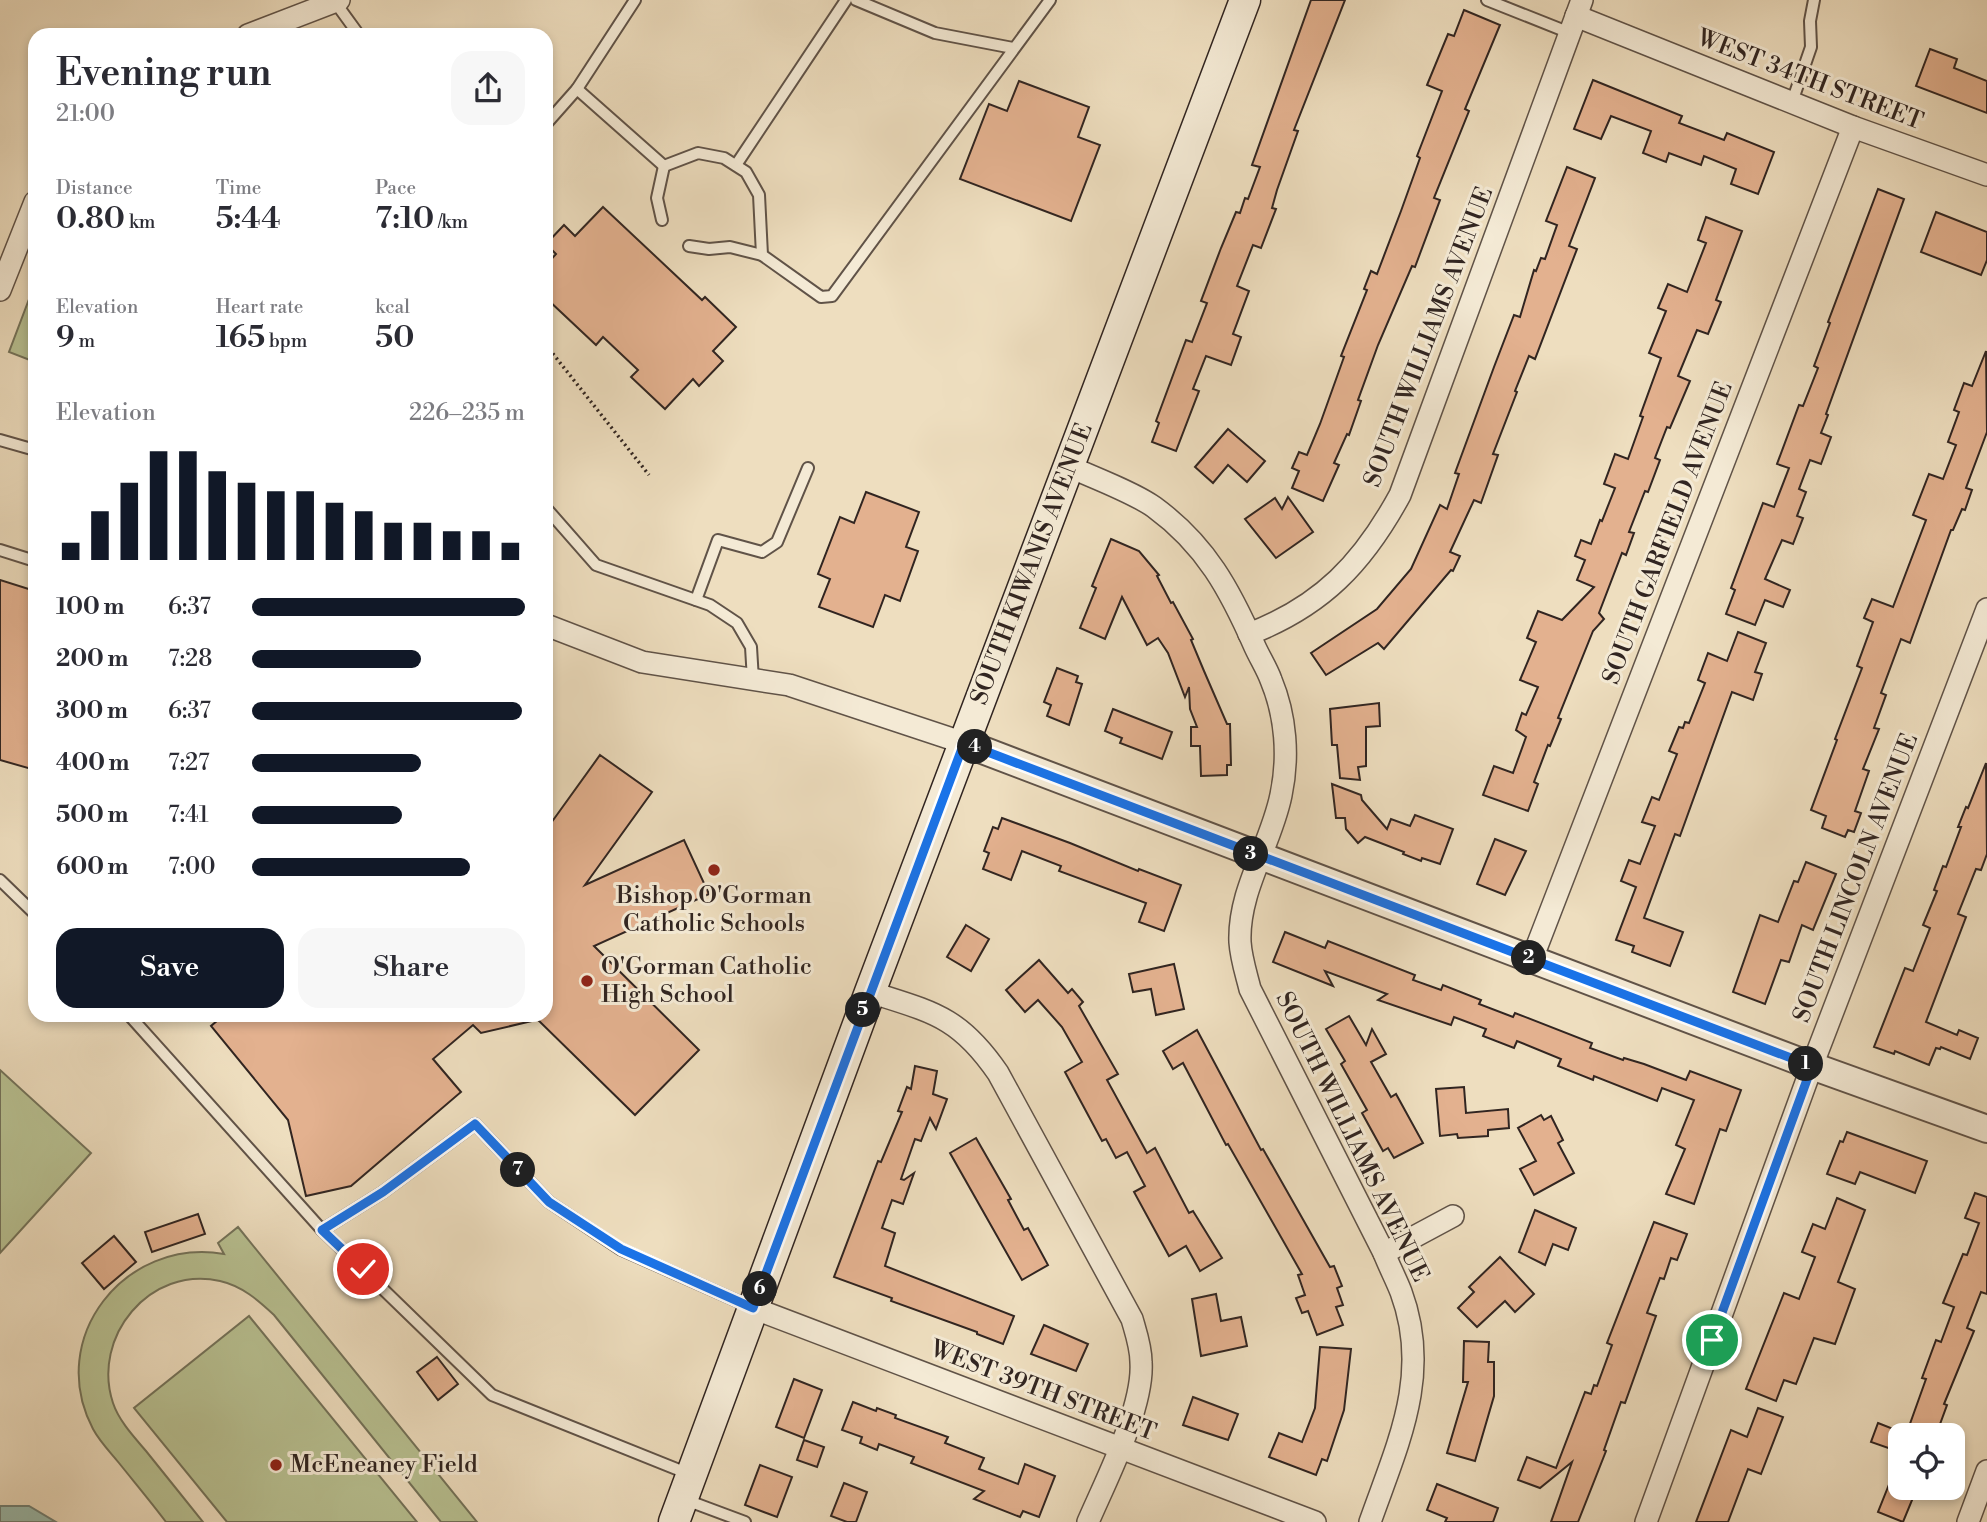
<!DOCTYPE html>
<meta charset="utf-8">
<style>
body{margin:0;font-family:"Libre Bodoni",serif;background:#f7f7f7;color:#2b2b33;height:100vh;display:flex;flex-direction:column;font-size:26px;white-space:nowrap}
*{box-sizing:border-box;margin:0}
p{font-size:23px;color:#7c7c81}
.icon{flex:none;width:38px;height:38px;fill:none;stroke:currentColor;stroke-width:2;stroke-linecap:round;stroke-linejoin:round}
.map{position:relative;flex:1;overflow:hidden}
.drawer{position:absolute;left:28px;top:28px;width:525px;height:994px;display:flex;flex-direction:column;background:#fff;border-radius:21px;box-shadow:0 4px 10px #0003}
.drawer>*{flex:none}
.fabs{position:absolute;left:1888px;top:1423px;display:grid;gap:14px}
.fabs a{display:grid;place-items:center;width:77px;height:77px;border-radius:14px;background:#fff;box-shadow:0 4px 10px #0003;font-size:35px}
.pin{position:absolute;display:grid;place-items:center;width:60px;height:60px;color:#fff;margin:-30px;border:4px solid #fff;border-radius:50%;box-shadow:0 2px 7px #0007}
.km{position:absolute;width:35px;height:35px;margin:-18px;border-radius:50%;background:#222;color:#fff;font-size:19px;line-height:35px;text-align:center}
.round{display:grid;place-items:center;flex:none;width:74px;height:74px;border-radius:21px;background:#f7f7f7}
.headline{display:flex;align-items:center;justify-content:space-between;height:119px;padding:0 28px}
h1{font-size:38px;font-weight:600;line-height:52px}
.metrics{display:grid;grid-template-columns:repeat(3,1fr);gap:10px;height:119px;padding:7px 28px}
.metrics div{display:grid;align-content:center}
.metrics b{font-size:30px;font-weight:600}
.metrics small{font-size:19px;font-weight:400}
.metrics p{font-size:19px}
.chart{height:196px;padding:14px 28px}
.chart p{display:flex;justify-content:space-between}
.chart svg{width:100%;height:126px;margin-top:7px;stroke:#111827;stroke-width:6}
.cta{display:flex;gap:14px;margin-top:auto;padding:14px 28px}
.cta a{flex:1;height:80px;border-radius:21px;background:#111827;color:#fff;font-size:28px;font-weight:600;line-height:80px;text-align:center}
.cta a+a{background:#f7f7f7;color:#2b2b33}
ul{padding:0 28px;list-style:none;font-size:23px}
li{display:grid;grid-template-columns:112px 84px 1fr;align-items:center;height:52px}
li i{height:18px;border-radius:9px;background:#111827}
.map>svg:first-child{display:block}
.green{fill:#b8c192;stroke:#74735a;stroke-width:2}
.water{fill:#9abcae;stroke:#708076;stroke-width:2}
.building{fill:#e3b18f;stroke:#312521;stroke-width:2}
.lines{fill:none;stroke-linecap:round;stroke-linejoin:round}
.service-casing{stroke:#605348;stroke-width:14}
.minor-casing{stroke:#605348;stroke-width:24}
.tertiary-casing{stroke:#605348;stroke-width:30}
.secondary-casing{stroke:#312521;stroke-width:33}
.path{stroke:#312521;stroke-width:3.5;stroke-dasharray:2 3.5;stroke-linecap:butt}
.service{stroke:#f4ead5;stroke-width:10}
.minor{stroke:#f4ead5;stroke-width:21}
.tertiary{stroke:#f4ead5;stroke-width:26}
.secondary{stroke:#f4ead5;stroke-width:30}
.route-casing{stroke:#fff;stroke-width:14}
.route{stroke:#1a73e8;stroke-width:9}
.poi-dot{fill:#8f2418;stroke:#f4ead5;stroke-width:2.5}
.labels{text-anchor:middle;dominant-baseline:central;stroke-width:6;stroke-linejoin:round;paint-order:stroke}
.street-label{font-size:24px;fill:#312521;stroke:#f4ead5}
.poi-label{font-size:24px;fill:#312521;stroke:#f4ead5;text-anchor:start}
</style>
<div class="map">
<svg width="1987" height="1522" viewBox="0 0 1987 1522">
<rect width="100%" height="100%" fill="#eedebf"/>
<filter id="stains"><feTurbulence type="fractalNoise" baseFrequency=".00286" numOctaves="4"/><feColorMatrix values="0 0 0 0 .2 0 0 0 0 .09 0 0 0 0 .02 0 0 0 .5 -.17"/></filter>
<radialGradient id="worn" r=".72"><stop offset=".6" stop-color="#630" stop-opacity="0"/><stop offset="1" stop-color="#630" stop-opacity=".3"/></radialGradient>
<g class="green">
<polygon points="34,286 35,287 35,362 9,352"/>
<polygon points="0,1070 91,1153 0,1253"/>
<path d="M238,1227L477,1522H441L274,1315C258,1300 242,1286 220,1281C150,1265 91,1337 113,1403C119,1421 134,1437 146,1451C165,1475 184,1498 203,1522H166C151,1502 135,1483 119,1463C111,1453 100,1442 93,1429C45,1338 125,1237 224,1254L218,1243Z"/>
<polygon points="249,1316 417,1522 227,1522 134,1408"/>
</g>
<polygon class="water" points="0,1506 29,1506 56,1522 0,1522"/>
<g class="building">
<polygon points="1311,0 1345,0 1294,130 1298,131 1277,190 1272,208 1276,209 1261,248 1253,245 1237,286 1249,291 1233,334 1241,337 1231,365 1206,356 1193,389 1199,391 1176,451 1152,442 1159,423 1156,421 1186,340 1192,342 1207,303 1201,301 1221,248 1236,212 1240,213 1245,198 1248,199 1260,167 1252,165"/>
<polygon points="1464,10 1500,25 1465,109 1469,111 1434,198 1440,200 1415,267 1412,266 1378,345 1358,400 1361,401 1349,435 1347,434 1334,463 1339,465 1323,501 1292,488 1299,471 1292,468 1299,452 1307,455 1320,424 1344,357 1341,356 1367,290 1364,289 1371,271 1377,274 1401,211 1420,158 1417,156 1442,91 1427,85 1448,34 1454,36"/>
<polygon points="1930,49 1957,59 1954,68 1987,81 1987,113 1916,86"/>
<polygon points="1593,80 1682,116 1679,123 1724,140 1727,133 1774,152 1758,194 1731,184 1736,169 1704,156 1701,165 1669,153 1666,162 1643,153 1651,131 1611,116 1601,139 1574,129"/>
<polygon points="1019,81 1089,107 1078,137 1100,145 1071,221 960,179 989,104 1007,111"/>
<polygon points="1567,167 1595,178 1569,246 1577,249 1535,359 1529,356 1515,391 1517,392 1493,454 1498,455 1481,503 1474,500 1450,552 1460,556 1453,571 1451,570 1384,649 1378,643 1326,675 1311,653 1377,609 1411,569 1440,505 1447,509 1459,474 1455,473 1494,367 1514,315 1520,317 1534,270 1536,271 1541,258 1545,259 1557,225 1546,221"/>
<polygon points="1878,189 1904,199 1826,414 1828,415 1821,433 1831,437 1821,464 1810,460 1799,489 1806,492 1797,516 1803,518 1793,544 1782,540 1765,579 1790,590 1783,607 1765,600 1755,625 1726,614 1735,590 1731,588 1763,503 1774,507 1789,468 1777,464 1799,405 1803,406 1818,368 1814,366 1830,323 1828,322"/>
<polygon points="603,207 702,300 705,297 736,327 713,351 723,361 699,386 693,379 665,409 631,377 638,370 603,337 596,345 546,298 546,265 556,254 546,244 564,225 575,236"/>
<polygon points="1936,212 1987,232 1987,260 1981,275 1921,252"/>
<polygon points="1706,217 1742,231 1716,300 1721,302 1708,334 1697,330 1678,376 1690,381 1670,428 1667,427 1655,458 1660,460 1648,492 1645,491 1629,532 1634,533 1626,555 1622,553 1599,613 1604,619 1593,631 1558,718 1561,719 1550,746 1548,745 1534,782 1538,784 1528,811 1483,795 1494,766 1513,773 1526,737 1516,730 1522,713 1526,715 1538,687 1520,680 1536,642 1527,638 1538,611 1562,620 1594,587 1577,580 1585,560 1575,556 1581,540 1591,544 1600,520 1602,521 1615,488 1604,484 1615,454 1628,459 1643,417 1640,416 1661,358 1649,353 1666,311 1658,308 1668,284 1687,292 1706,243 1698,240"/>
<polygon points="1986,351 1987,432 1966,488 1972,490 1965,510 1962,509 1953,530 1951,530 1910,643 1901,639 1881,693 1886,695 1874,728 1879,729 1863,769 1869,771 1855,811 1861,813 1854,832 1848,830 1845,837 1822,828 1826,816 1811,810 1837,740 1835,739 1862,668 1857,666 1873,622 1864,618 1872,599 1893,607 1926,520 1913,515 1929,474 1943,479 1956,445 1948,442 1959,412 1954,410 1964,383 1972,386"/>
<polygon points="1228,429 1265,461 1247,482 1228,465 1213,483 1195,467"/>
<polygon points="866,492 919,512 906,547 918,551 900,601 885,595 873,627 819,607 830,579 818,574 840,517 854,523"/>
<polygon points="1288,497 1313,532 1276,558 1245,519 1275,498 1282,509"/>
<polygon points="1111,539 1139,551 1159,575 1157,576 1171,603 1173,602 1193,639 1191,640 1204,671 1227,724 1230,724 1231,765 1227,765 1227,775 1201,776 1200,746 1191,746 1191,727 1197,727 1190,709 1189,687 1185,697 1168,653 1158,638 1147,645 1122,597 1105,639 1080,628 1096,588 1092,586"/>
<polygon points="0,580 35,591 35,770 0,760"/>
<polygon points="1738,632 1766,643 1755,672 1762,674 1753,700 1732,692 1680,836 1675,834 1644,918 1683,932 1670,966 1632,952 1634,946 1616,940 1636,887 1621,881 1629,860 1640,864 1655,826 1642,822 1652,797 1659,800 1677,754 1669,751 1679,727 1683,728 1685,722 1689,723 1705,683 1698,680 1708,653 1727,661"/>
<polygon points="1057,668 1078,676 1076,682 1082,684 1069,725 1047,716 1051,705 1044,702"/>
<polygon points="1379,703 1380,726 1366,727 1366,766 1358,767 1360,780 1340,778 1337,745 1332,745 1330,709"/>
<polygon points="1113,709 1172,732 1162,759 1120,743 1122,738 1105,731"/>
<polygon points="600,755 652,792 585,885 684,840 709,894 594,946 699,1050 635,1115 533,1015 546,1015 546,830"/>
<polygon points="1986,763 1987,854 1981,870 1976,869 1958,914 1966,917 1926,1022 1957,1035 1959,1030 1978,1038 1970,1059 1941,1047 1940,1049 1936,1048 1929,1065 1895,1051 1894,1054 1874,1047 1905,968 1913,971 1930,928 1923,925 1937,891 1934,890 1943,866 1946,867 1961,827 1958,827 1966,807 1968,808"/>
<polygon points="1332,784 1361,795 1362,800 1387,829 1391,819 1410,826 1415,815 1453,829 1440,864 1422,858 1421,861 1403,854 1404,852 1365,837 1358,843 1346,829 1345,818 1336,818"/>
<polygon points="1002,818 1070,843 1138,871 1139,869 1181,885 1164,931 1139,922 1146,903 1059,871 1061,866 1022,851 1011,880 983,869 989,853 984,851 993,827 998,829"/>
<polygon points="1495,839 1526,851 1505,895 1477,884"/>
<polygon points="1806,862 1836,874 1813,930 1802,925 1789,962 1781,960 1765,1004 1733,992 1760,915 1778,922 1794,881 1798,882"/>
<polygon points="966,925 989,939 971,971 947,957"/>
<polygon points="1285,932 1325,948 1328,941 1415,975 1413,980 1441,990 1443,985 1481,1000 1479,1004 1513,1017 1515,1013 1592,1043 1590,1048 1623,1060 1624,1058 1644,1064 1686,1080 1690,1071 1741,1090 1726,1131 1720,1129 1694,1204 1666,1194 1685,1149 1676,1145 1694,1100 1662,1088 1657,1101 1594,1076 1593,1080 1558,1066 1561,1059 1517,1041 1514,1048 1483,1036 1486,1029 1454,1017 1451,1025 1378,1000 1387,994 1325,971 1333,986 1273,962"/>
<polygon points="1039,960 1068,993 1072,989 1083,1002 1079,1006 1118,1074 1107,1080 1147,1153 1155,1148 1189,1213 1193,1211 1222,1258 1200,1271 1186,1246 1169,1256 1134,1192 1145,1186 1127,1152 1116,1158 1106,1139 1102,1141 1065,1072 1082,1062 1062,1027 1038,1000 1025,1012 1006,990"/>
<polygon points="1174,964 1184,1009 1156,1015 1151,989 1133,992 1129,974"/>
<polygon points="224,1015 531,1015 532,1021 481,1033 473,1025 433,1059 461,1092 351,1186 306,1196 288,1120 211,1026"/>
<polygon points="1349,1016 1366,1045 1372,1029 1386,1054 1371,1062 1391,1097 1396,1094 1423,1143 1394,1158 1388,1148 1383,1151 1362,1113 1367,1110 1341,1064 1345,1061 1326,1029"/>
<polygon points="1197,1030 1261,1150 1263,1149 1330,1267 1334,1266 1342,1286 1337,1288 1343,1305 1336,1307 1343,1325 1317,1335 1308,1311 1302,1313 1296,1298 1305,1295 1298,1275 1302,1274 1228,1144 1226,1145 1183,1063 1173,1069 1163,1051"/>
<polygon points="915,1066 937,1071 933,1094 947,1099 936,1129 930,1118 921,1141 915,1139 901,1179 904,1180 914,1173 903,1204 892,1200 882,1228 895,1233 885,1266 1014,1316 1003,1344 977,1334 977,1332 891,1301 892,1298 834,1277 878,1161 881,1162 902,1112 898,1111 907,1087 911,1089"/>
<polygon points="1464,1087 1466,1113 1508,1109 1509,1128 1488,1130 1488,1136 1458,1138 1457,1134 1440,1136 1436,1089"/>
<polygon points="1541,1115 1544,1120 1551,1116 1563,1140 1558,1143 1574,1173 1534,1195 1520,1169 1536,1161 1518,1128"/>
<polygon points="1847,1132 1927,1161 1915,1193 1860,1172 1855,1184 1827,1174 1840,1141 1843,1142"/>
<polygon points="976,1138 1011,1199 1008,1200 1024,1230 1028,1228 1048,1265 1022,1280 950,1153"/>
<polygon points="1975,1193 1987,1197 1987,1294 1981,1292 1967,1328 1974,1331 1944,1404 1947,1405 1936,1435 1906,1435 1926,1379 1922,1378 1936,1340 1941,1342 1954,1307 1943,1303 1963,1254 1967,1255 1979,1223 1965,1218"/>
<polygon points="1837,1198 1865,1210 1838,1282 1855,1289 1835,1344 1814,1338 1796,1384 1784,1380 1776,1401 1746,1389 1784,1293 1799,1299 1815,1257 1802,1252 1813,1224 1825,1229"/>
<polygon points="1535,1210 1576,1228 1568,1250 1553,1244 1545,1265 1519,1252"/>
<polygon points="198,1214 205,1234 152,1252 145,1232"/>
<polygon points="1654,1222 1687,1234 1677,1260 1671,1258 1664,1279 1660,1278 1647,1313 1656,1316 1625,1403 1621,1402 1604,1450 1606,1451 1578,1522 1551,1522 1572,1462 1540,1488 1518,1480 1527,1457 1556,1468 1585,1392 1591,1394 1594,1385 1597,1386 1612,1345 1607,1343"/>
<polygon points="114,1236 136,1262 104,1289 82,1263"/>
<polygon points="1500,1257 1534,1294 1515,1312 1505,1301 1477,1327 1458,1308 1474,1292 1469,1287"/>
<polygon points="1216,1294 1221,1321 1241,1317 1247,1346 1201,1356 1192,1299"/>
<polygon points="1044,1325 1088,1344 1076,1371 1031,1354"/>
<polygon points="1464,1341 1489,1342 1488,1362 1494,1362 1494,1396 1475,1461 1447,1453 1468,1382 1463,1382"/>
<polygon points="1320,1347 1351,1349 1344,1410 1327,1461 1322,1459 1316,1475 1269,1457 1279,1433 1302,1442 1315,1408"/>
<polygon points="437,1357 458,1384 438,1400 417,1372"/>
<polygon points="794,1379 822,1390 804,1438 776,1427"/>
<polygon points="1193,1397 1238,1414 1228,1440 1183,1425"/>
<polygon points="853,1402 876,1411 877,1408 896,1415 895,1418 948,1437 945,1443 984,1458 979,1469 1018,1484 1025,1464 1055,1476 1039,1517 1023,1511 1020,1517 974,1499 984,1491 911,1463 914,1457 879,1444 877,1450 860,1443 862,1437 842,1430"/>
<polygon points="1758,1408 1783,1417 1761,1474 1748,1469 1728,1522 1696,1522 1731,1430 1747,1437"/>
<polygon points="1878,1423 1901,1432 1894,1450 1871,1442"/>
<polygon points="804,1440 824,1447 817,1467 797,1460"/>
<polygon points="1900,1457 1900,1488 1917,1488 1903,1522 1878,1512"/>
<polygon points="760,1465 792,1477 777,1517 745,1505"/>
<polygon points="844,1483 867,1492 856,1522 847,1522 831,1516"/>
<polygon points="1437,1484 1498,1508 1493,1522 1445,1522 1447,1518 1427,1510"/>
</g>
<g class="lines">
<g class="service-casing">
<g id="service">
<polyline points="856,0 935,33 1013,48"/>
<polyline points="1487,0 1570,33"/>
<polyline points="335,2 359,35"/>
<polyline points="577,89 635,0"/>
<polyline points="1792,102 1811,47 1810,21 1814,0"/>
<polyline points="546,124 577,89 664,166 698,153 724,158 746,172 759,195 762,255 821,297 832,296 1050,0"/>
<polyline points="736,165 846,0"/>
<polyline points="662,220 657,198 664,166"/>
<polyline points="689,246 709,249 730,247 762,255"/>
<polyline points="0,440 35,450"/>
<polyline points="546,508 596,565 710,605 737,623 751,647 753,680"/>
<polyline points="0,550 35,561"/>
<polyline points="696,600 718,540 762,552 777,542 808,468"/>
<polyline points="0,880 35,914"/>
<polyline points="129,1015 322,1230 383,1192 475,1124 549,1202 620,1249 753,1308"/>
<polyline points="322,1230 492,1395 689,1474"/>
<polyline points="686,1500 745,1522"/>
</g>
</g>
<g class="minor-casing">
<g id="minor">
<polyline points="1576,16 1853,127 1987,175"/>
<polyline points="248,35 339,0"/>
<polyline points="0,290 35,202"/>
<path d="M1068,466C1092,477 1133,492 1154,507C1206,545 1230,590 1255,647C1260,658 1267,669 1271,680C1286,716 1289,757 1281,795C1271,845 1238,890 1240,942C1241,958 1246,973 1250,989L1384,1253C1389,1266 1396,1279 1401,1292C1432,1375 1397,1445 1370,1522"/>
<polyline points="546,625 642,662 789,685 964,743"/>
<path d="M1249,634C1322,606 1363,563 1400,495L1582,0"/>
<polyline points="1532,959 1853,127"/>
<path d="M870,992C932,1012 959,1016 998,1073L1132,1319C1136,1333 1141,1347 1141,1362C1144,1407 1106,1480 1088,1522"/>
<polyline points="1384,1253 1453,1216"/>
<polyline points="753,1308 1315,1522"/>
<polyline points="1646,1522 1812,1066 1987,609"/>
<polyline points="1968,1522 1987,1471"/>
</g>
</g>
<g class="tertiary-casing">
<polyline id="tertiary" points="964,743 1812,1066 1987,1129"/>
</g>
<g class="secondary-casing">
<polyline id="secondary" points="674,1522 870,992 1245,0"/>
</g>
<g class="path">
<polyline points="546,234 552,227"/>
<polyline points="546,345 649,475"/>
</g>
<use href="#service" class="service"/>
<use href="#minor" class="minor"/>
<use href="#tertiary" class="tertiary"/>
<use href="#secondary" class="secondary"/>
</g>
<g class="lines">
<g class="route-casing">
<polyline id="route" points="363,1269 322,1230 383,1192 475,1124 549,1202 621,1249 753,1308 964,743 1812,1066 1712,1340"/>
</g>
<use href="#route" class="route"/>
</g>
<g class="poi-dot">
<circle cx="714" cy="870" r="7"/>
<circle cx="587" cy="981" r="7"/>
<circle cx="276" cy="1465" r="7"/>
</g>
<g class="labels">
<g class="street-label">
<text transform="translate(1810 80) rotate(21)">WEST 34TH STREET</text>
<text transform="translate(1429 337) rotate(-69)">SOUTH WILLIAMS AVENUE</text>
<text transform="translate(1668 533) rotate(-69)">SOUTH GARFIELD AVENUE</text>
<text transform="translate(1032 564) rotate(-69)">SOUTH KIWANIS AVENUE</text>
<text transform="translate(1856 878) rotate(-69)">SOUTH LINCOLN AVENUE</text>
<text transform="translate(1352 1137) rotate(64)">SOUTH WILLIAMS AVENUE</text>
<text transform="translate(1043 1391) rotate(21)">WEST 39TH STREET</text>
</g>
<g class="poi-label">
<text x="714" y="896" text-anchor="middle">Bishop O'Gorman<tspan x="714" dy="28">Catholic Schools</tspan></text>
<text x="601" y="967">O'Gorman Catholic<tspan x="601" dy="28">High School</tspan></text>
<text x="290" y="1465">McEneaney Field</text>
</g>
</g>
<rect width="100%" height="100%" filter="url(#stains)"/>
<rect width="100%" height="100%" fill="url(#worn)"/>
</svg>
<div class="fabs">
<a><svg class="icon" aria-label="locate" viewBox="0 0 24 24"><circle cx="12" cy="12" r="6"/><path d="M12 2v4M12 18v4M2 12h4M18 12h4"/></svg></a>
</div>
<div class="pin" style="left:1712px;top:1340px;background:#1e9e55"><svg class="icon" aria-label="arrive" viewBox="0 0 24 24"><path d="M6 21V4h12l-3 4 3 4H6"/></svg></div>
<div class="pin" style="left:363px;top:1269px;background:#d93025"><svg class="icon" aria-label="check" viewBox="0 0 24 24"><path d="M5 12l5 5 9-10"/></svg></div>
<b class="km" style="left:1806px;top:1064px">1</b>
<b class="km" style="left:1529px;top:958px">2</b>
<b class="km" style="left:1251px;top:854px">3</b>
<b class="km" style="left:975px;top:747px">4</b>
<b class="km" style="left:863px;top:1010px">5</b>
<b class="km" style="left:760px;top:1289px">6</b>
<b class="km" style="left:518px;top:1170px">7</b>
<section class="drawer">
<div class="headline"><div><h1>Evening run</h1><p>21:00</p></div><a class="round"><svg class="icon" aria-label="share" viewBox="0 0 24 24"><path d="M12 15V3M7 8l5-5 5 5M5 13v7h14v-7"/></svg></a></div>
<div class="metrics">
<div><p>Distance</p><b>0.80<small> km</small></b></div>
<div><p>Time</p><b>5:44</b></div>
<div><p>Pace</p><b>7:10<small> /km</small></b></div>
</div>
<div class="metrics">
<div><p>Elevation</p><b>9<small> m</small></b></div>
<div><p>Heart rate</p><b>165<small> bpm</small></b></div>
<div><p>kcal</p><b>50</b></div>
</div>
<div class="chart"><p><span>Elevation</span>226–235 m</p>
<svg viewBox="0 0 160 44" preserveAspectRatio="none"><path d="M5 44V38M15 44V27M25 44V17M35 44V6M45 44V6M55 44V13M65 44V17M75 44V20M85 44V20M95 44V24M105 44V27M115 44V31M125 44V31M135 44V34M145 44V34M155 44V38"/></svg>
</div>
<ul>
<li><b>100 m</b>6:37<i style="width:100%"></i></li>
<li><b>200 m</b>7:28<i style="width:62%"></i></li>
<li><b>300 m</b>6:37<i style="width:99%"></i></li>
<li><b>400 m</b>7:27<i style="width:62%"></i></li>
<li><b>500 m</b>7:41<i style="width:55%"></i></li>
<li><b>600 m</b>7:00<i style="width:80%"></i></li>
</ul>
<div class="cta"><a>Save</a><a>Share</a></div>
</section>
</div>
